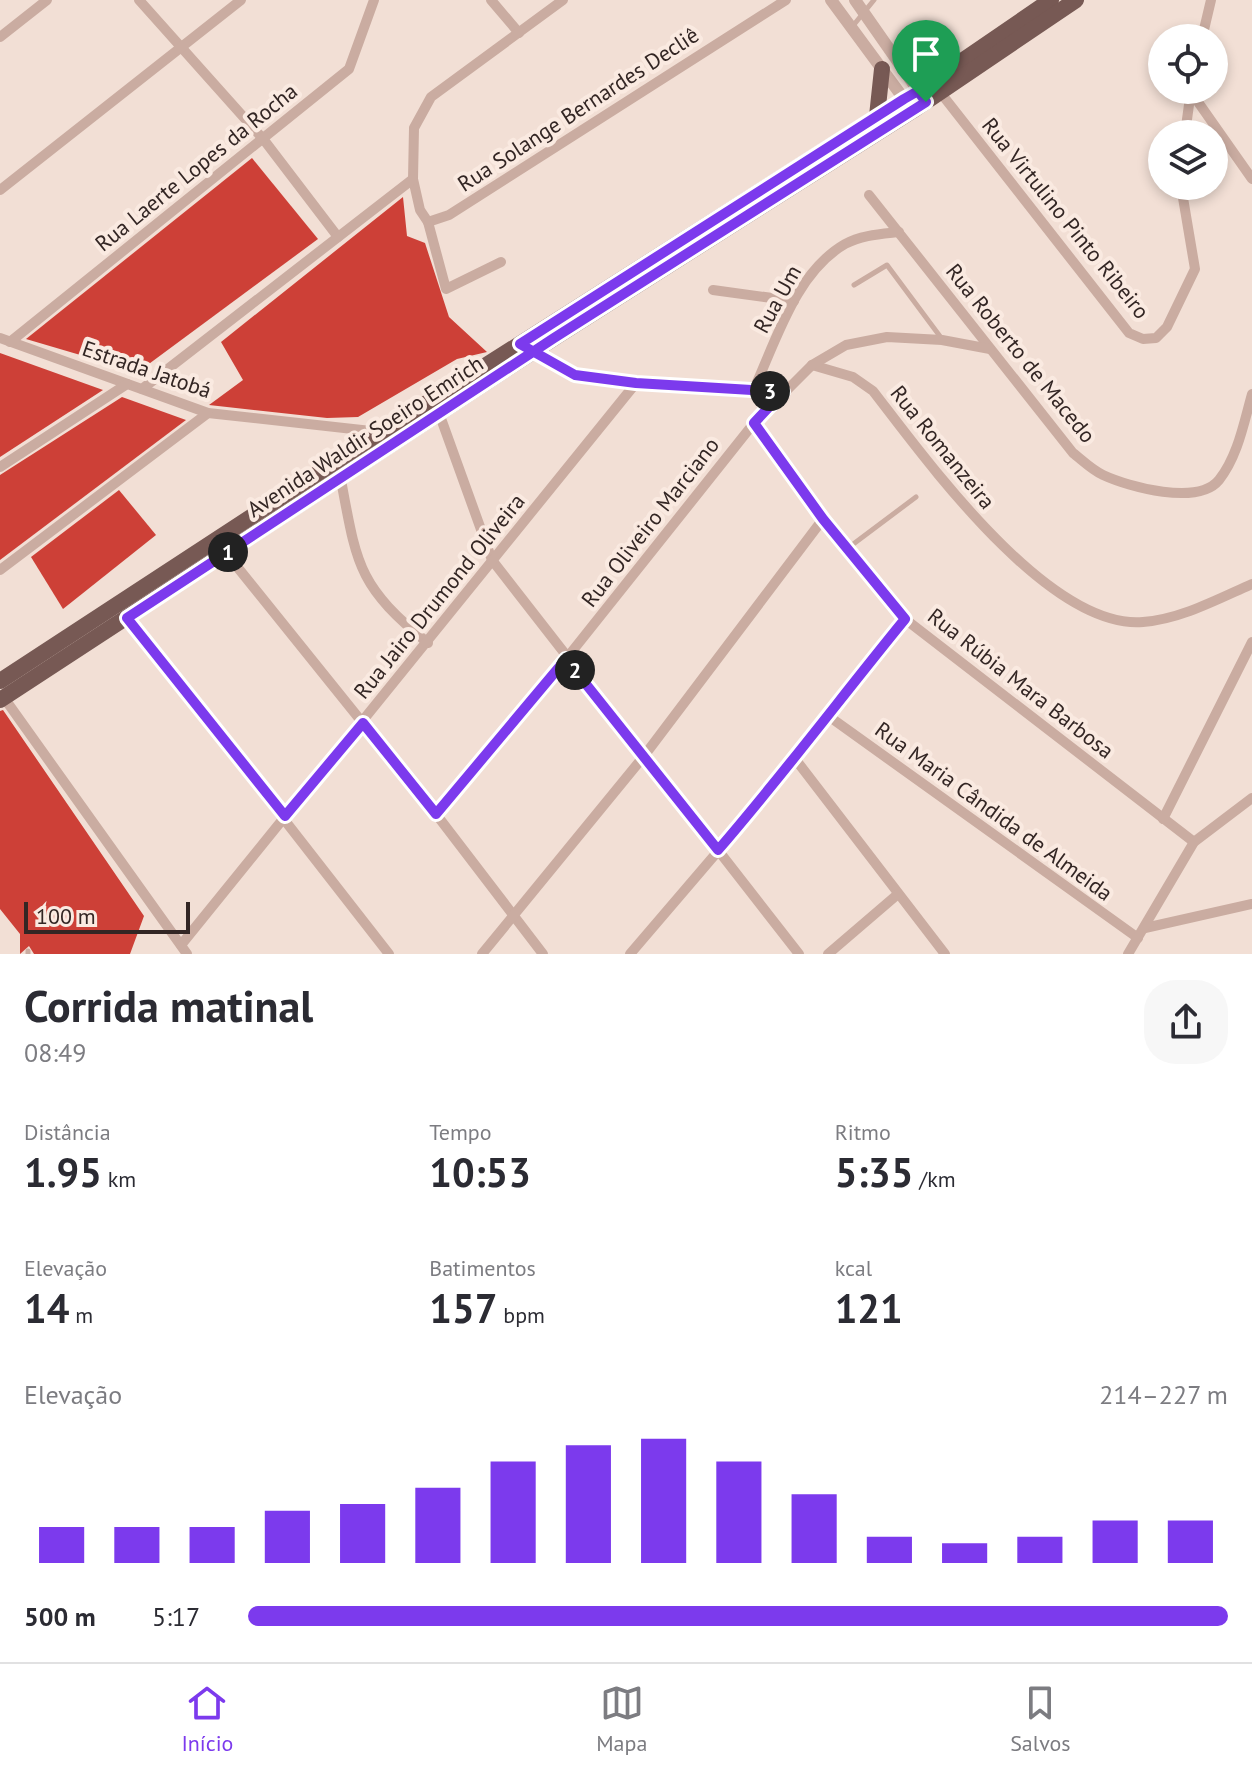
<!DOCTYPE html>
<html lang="pt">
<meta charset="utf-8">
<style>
body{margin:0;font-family:"PT Sans",sans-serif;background:#f7f7f7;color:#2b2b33;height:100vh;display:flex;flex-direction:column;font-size:30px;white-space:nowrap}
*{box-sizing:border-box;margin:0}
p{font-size:26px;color:#7c7c81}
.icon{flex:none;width:44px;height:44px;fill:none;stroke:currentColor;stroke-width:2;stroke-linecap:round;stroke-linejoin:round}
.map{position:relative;height:954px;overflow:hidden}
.sheet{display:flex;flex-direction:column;background:#fff;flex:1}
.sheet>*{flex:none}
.buttons{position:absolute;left:1148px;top:24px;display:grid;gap:16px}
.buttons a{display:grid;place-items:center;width:80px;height:80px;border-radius:50%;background:#fff;box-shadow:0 4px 12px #0003;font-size:40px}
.scale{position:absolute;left:24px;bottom:20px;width:166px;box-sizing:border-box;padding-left:8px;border:4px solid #332624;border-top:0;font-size:22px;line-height:28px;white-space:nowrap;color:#332624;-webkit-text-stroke:6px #faeae1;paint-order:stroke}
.pin{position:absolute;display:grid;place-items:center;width:68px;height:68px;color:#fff;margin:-82px -34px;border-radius:50% 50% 50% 0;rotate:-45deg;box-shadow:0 0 8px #0007}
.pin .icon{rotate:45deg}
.km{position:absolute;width:40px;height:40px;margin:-20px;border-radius:50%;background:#222;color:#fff;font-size:22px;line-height:40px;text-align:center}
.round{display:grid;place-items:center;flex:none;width:84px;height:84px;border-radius:32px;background:#f7f7f7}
.overview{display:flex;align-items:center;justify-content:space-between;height:136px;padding:0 24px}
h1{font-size:44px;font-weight:700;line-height:60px}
.metrics{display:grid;grid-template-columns:repeat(3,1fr);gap:12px;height:136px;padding:8px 24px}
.metrics div{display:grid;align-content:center}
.metrics b{font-size:40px;font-weight:700}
.metrics small{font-size:22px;font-weight:400}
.metrics p{font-size:22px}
.chart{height:224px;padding:16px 24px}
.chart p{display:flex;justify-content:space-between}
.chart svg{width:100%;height:144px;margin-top:8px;stroke:#7c3aed;stroke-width:6}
ul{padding:0 24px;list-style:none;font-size:26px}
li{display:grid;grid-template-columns:128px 96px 1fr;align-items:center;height:60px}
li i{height:20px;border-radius:10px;background:#7c3aed}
.dock{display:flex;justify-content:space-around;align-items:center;height:112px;border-top:2px solid #e1e1e2;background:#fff;font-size:22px;color:#7c7c81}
.dock a{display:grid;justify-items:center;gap:4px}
.dock .on{color:#7c3aed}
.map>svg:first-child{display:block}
.building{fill:#cd4037}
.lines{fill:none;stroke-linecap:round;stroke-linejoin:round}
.service{stroke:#caaca1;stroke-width:5}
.minor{stroke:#caaca1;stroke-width:10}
.tertiary{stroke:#caaca1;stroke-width:12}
.primary{stroke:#775954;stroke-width:16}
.route-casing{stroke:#fff;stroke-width:16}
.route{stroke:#7c3aed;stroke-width:10}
.labels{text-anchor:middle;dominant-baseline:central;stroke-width:8;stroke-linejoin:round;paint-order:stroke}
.street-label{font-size:22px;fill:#332624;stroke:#faeae1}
</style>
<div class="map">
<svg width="1252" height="954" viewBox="0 0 1252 954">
<rect width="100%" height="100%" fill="#f2dfd5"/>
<g class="building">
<polygon points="252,158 318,239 138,372 26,339"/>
<polygon points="403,197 407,236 425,243 449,317 487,352 457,359 358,417 327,418 209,405 243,380 221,342"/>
<polygon points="0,353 103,390 0,457"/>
<polygon points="122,397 186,420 0,560 0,475"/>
<polygon points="119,490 156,535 63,609 31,557"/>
<polygon points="3,710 144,916 130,954 34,954 29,946 20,954 20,934 0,909 0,711"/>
</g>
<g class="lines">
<g class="service">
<polyline points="852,27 874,0"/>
<polyline points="854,285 887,265 942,339"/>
<polyline points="848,548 916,497"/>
<polyline points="28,954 28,951"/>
</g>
<g class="minor">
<polyline points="139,0 264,140 338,237"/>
<polyline points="491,0 519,33"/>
<polyline points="563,0 431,97 414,128 413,179 420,210 428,222 449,215 786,0"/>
<polyline points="0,37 47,0"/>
<polyline points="1202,38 1211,0"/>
<polyline points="940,92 1129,333 1143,339 1156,338 1167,327 1195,269 1181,186"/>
<polyline points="1191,92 1252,179"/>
<polyline points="1185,134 1191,90"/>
<polyline points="0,190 241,0"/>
<path d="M869,195L1073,453C1082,460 1092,470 1103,475C1129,487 1198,506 1219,480C1238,456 1244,422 1252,394"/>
<polyline points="428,222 446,289 501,262"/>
<polyline points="713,290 794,301"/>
<polyline points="0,338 208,413 380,432"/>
<polyline points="10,342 349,69 374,0"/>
<polyline points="532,350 575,375 636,383 783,392"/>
<path d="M812,365L853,377L873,391C925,458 1048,630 1143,622C1181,619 1218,599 1252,584"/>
<polyline points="142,389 413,179"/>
<path d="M754,389C776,341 796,272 845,244C861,235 881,234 899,232"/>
<polyline points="439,413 492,560 799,954"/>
<polyline points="754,423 823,519 905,619 1194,842"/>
<polyline points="0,467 127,384"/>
<path d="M341,480C357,566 358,586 428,643"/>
<polyline points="226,553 436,814 543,954"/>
<polyline points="0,570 208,413"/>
<polyline points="127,618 389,954"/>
<polyline points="2,695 187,954"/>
<polyline points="827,715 1138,938"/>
<polyline points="796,760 945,954"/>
<polyline points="436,814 566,659 754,423 812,365 846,345 887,337 942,340 990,349"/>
<polyline points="1163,819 1252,642"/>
<polyline points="1145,928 1252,904"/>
<polyline points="181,945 636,383"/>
<polyline points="482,954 644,756 823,519"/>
<polyline points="630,954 796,760 827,715 905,619"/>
<polyline points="828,954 898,894"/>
<polyline points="1128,954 1194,842 1252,798"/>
</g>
<g class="tertiary">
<polyline points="831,0 907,103"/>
<polyline points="855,0 922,96"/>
</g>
<g class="primary">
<polyline points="877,116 882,69"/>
<polyline points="0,681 381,432 918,91 1051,0"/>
<polyline points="0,700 554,338 912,111 1076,0"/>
</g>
</g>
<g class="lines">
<g class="route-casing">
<path id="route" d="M926,102L554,338C411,431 269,525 127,618L285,816L363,723L436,814L566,659L718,850C783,775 842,696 905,619L823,519L754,423L783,392L636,383L575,375L520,344L904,99L918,91L926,102"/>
</g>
<use href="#route" class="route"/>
</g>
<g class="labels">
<g class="street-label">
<text transform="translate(578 109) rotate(-33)">Rua Solange Bernardes Decliê</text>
<text transform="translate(196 167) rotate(-39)">Rua Laerte Lopes da Rocha</text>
<text transform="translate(1066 218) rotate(51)">Rua Virtulino Pinto Ribeiro</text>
<text transform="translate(777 299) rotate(-61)">Rua Um</text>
<text transform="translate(1021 353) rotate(51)">Rua Roberto de Macedo</text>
<text transform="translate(147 369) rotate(19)">Estrada Jatobá</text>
<text transform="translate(365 436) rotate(-33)">Avenida Waldir Soeiro Emrich</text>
<text transform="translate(943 447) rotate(51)">Rua Romanzeira</text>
<text transform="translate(650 522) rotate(-52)">Rua Oliveiro Marciano</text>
<text transform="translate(439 596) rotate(-51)">Rua Jairo Drumond Oliveira</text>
<text transform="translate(1021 683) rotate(38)">Rua Rúbia Mara Barbosa</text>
<text transform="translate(994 811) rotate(36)">Rua Maria Cândida de Almeida</text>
</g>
</g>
</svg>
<div class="buttons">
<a><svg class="icon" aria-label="locate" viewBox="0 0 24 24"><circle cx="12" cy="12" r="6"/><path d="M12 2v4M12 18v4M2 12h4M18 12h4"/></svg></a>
<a><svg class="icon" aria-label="layers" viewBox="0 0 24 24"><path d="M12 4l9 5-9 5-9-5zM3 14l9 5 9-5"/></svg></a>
</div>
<div class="scale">100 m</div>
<div class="pin" style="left:926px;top:102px;background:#1e9e55"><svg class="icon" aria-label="arrive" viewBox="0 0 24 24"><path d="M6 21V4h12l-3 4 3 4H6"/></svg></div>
<b class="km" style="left:228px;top:552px">1</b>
<b class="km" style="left:575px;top:670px">2</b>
<b class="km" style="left:770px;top:391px">3</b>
</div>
<section class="sheet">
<div class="overview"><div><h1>Corrida matinal</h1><p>08:49</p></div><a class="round"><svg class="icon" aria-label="share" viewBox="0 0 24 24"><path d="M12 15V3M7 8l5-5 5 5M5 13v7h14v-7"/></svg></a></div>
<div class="metrics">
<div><p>Distância</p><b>1.95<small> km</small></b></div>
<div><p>Tempo</p><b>10:53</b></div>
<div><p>Ritmo</p><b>5:35<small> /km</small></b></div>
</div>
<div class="metrics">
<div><p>Elevação</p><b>14<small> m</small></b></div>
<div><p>Batimentos</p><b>157<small> bpm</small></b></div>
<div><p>kcal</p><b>121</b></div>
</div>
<div class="chart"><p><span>Elevação</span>214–227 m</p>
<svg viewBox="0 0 160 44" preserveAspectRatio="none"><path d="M5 44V33M15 44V33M25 44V33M35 44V28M45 44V26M55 44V21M65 44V13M75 44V8M85 44V6M95 44V13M105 44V23M115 44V36M125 44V38M135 44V36M145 44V31M155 44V31"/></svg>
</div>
<ul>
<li><b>500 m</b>5:17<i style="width:100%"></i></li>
</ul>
</section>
<nav class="dock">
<a class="on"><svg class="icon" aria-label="home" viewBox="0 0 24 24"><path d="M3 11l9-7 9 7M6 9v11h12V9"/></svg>Início</a>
<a><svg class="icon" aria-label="map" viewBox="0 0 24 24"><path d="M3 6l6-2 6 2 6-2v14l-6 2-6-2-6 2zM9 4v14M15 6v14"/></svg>Mapa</a>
<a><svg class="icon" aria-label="saved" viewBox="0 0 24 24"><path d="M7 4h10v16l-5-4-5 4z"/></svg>Salvos</a>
</nav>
